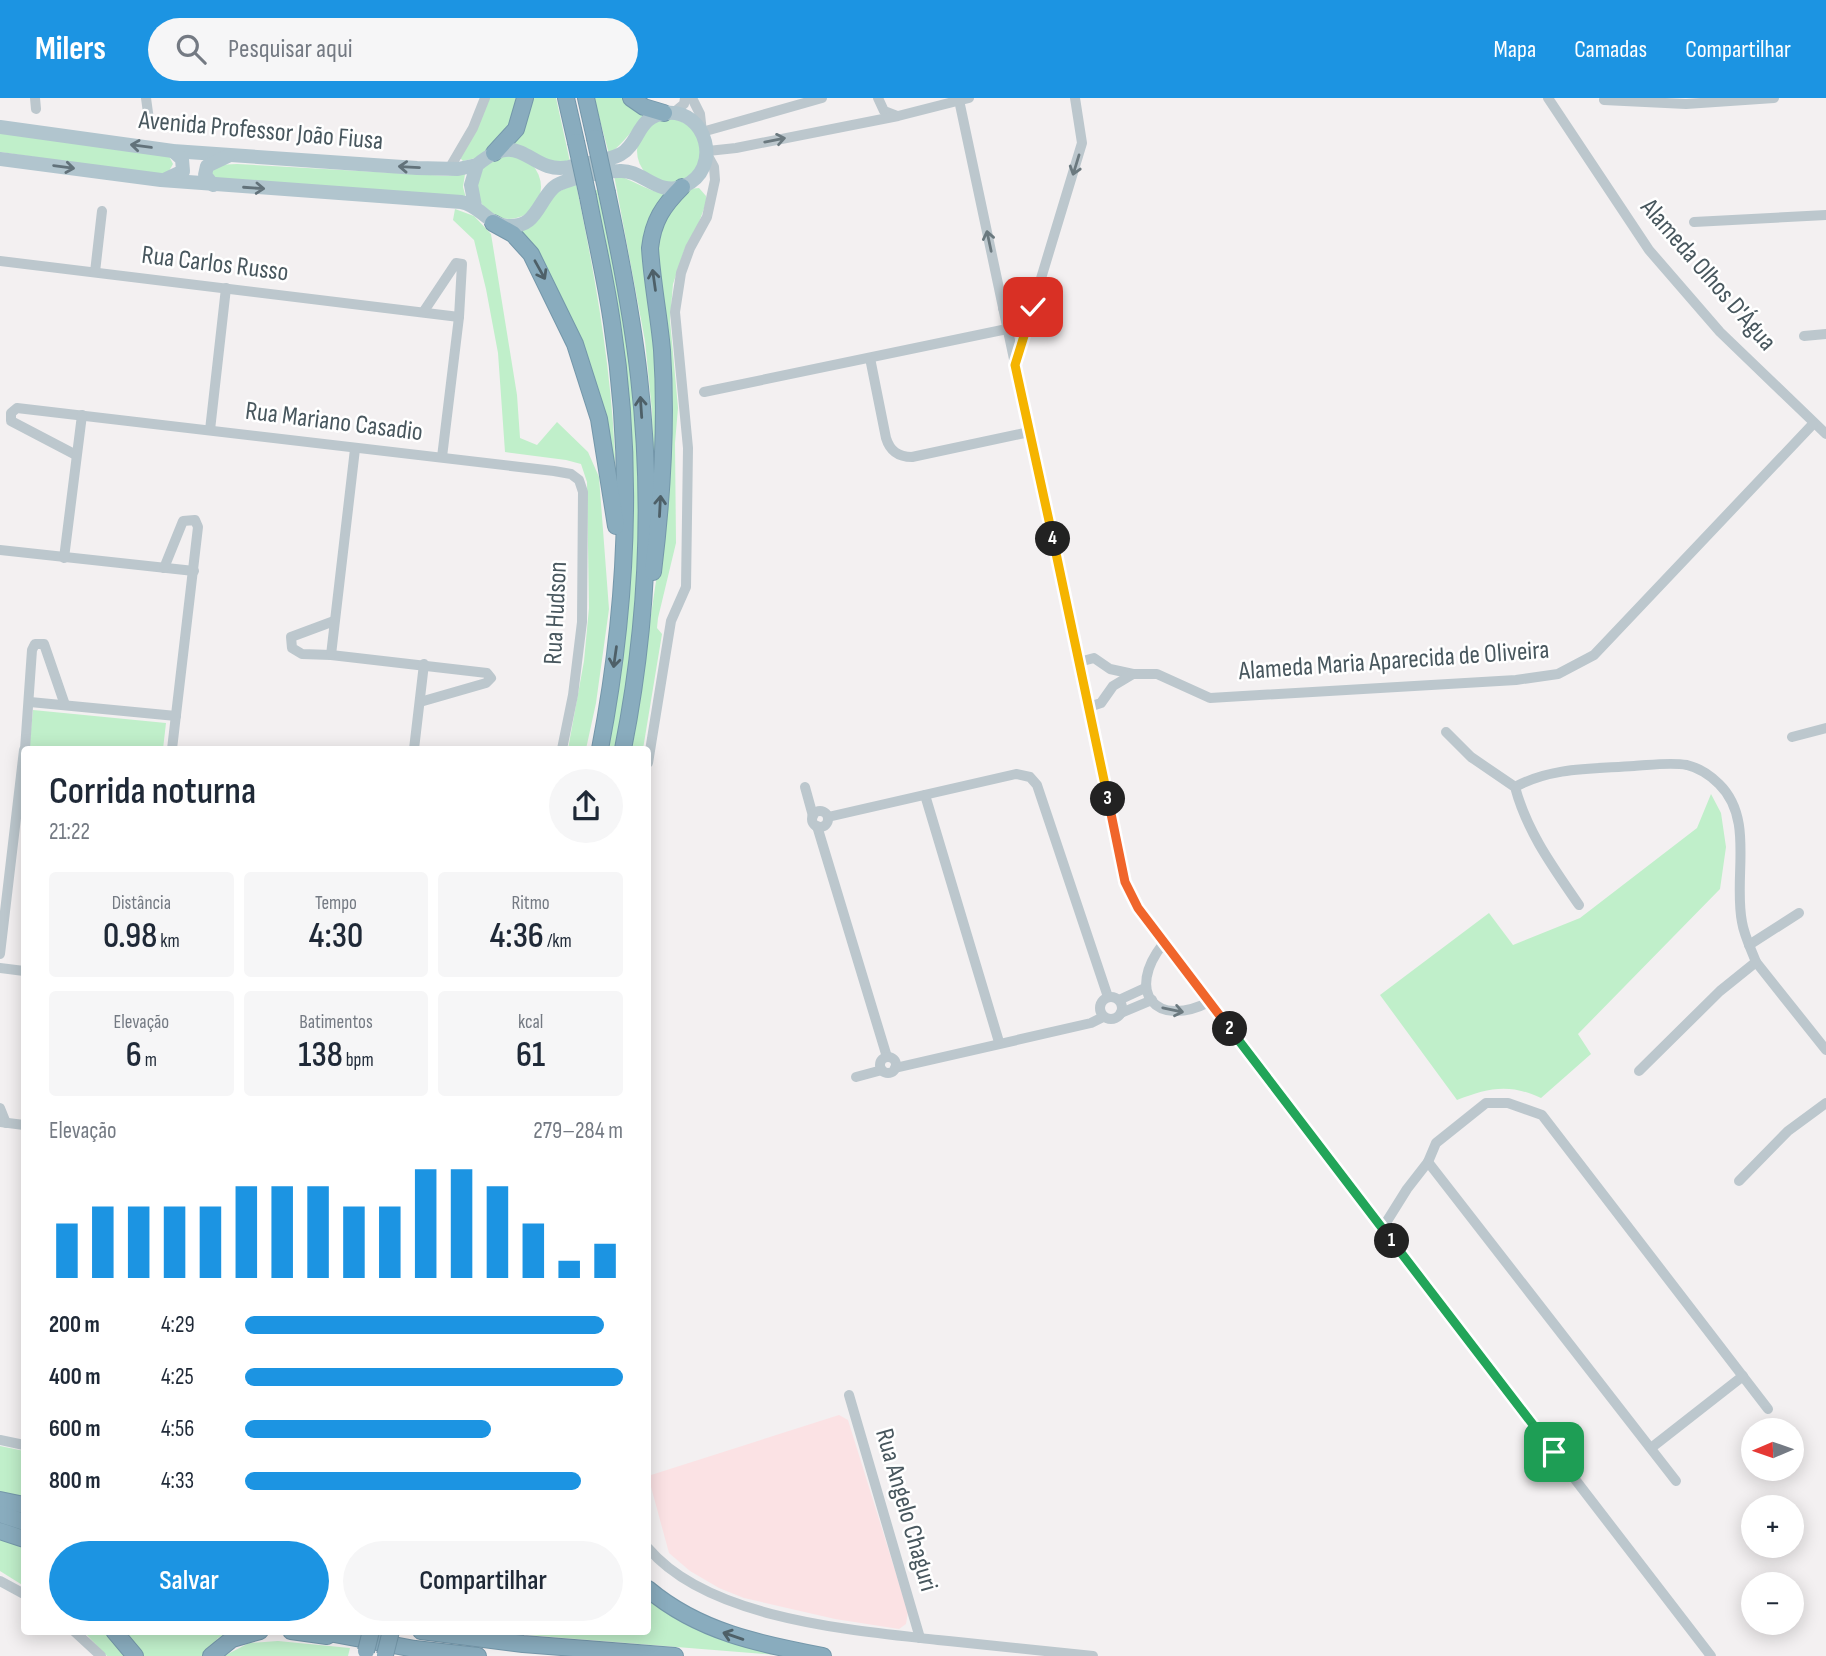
<!DOCTYPE html>
<html lang="pt">
<meta charset="utf-8">
<style>
body{margin:0;font-family:"Sofia Sans Condensed",sans-serif;background:#f6f6f7;color:#1f2937;height:100vh;display:flex;flex-direction:column;font-size:26px;white-space:nowrap}
*{box-sizing:border-box;margin:0}
p{font-size:23px;color:#747a83}
.icon{flex:none;width:38px;height:38px;fill:none;stroke:currentColor;stroke-width:2;stroke-linecap:round;stroke-linejoin:round}
.map{position:relative;flex:1;overflow:hidden}
.details{position:absolute;left:21px;top:648px;width:630px;height:889px;display:flex;flex-direction:column;background:#fff;border-radius:7px;box-shadow:0 4px 18px #0003}
.details>*{flex:none}
.needle{width:46px;rotate:268deg}
.tools{position:absolute;left:1741px;top:1320px;display:grid;gap:14px}
.tools a{display:grid;place-items:center;width:63px;height:63px;border-radius:50%;background:#fff;box-shadow:0 4px 18px #0003;font-size:35px}
.pin{position:absolute;display:grid;place-items:center;width:60px;height:60px;color:#fff;margin:-30px;border-radius:14px;box-shadow:0 4px 10px #0006}
.km{position:absolute;width:35px;height:35px;margin:-18px;border-radius:50%;background:#222;color:#fff;font-size:19px;line-height:35px;text-align:center}
.round{display:grid;place-items:center;flex:none;width:74px;height:74px;border-radius:37px;background:#f6f6f7}
.summary{display:flex;align-items:center;justify-content:space-between;height:119px;padding:0 28px}
h1{font-size:38px;font-weight:600;line-height:52px}
.figures{display:grid;grid-template-columns:repeat(3,1fr);gap:10px;height:119px;padding:7px 28px}
.figures div{display:grid;align-content:center;border-radius:7px;background:#f6f6f7;text-align:center}
.figures b{font-size:35px;font-weight:600}
.figures small{font-size:19px;font-weight:400}
.figures p{font-size:19px}
.chart{height:196px;padding:14px 28px}
.chart p{display:flex;justify-content:space-between}
.chart svg{width:100%;height:126px;margin-top:7px;stroke:#1c94e2;stroke-width:6}
.cta{display:flex;gap:14px;margin-top:auto;padding:14px 28px}
.cta a{flex:1;height:80px;border-radius:42px;background:#1c94e2;color:#fff;font-size:28px;font-weight:600;line-height:80px;text-align:center}
.cta a+a{background:#f6f6f7;color:#1f2937}
ul{padding:0 28px;list-style:none;font-size:23px}
li{display:grid;grid-template-columns:112px 84px 1fr;align-items:center;height:52px}
li i{height:18px;border-radius:9px;background:#1c94e2}
header{display:flex;align-items:center;gap:42px;box-sizing:border-box;height:98px;padding:0 35px;background:#1c94e2;color:#fff}
header strong{font-size:33px}
nav{display:flex;gap:38px;margin-inline-start:auto;font-size:24px}
.search{width:490px;height:63px;background:#f6f6f7;display:flex;align-items:center;gap:18px;box-sizing:border-box;padding:0 24px;border-radius:38px;color:#747a83;font-size:26px}
.map>svg:first-child{display:block}
.medical{fill:#fbe2e4}
.green{fill:#c0efca}
.lines{fill:none;stroke-linecap:round;stroke-linejoin:round}
.highway-casing{stroke:#7497aa;stroke-width:18}
.minor{stroke:#bcc7cd;stroke-width:10}
.major{stroke:#b1c5ce;stroke-width:14}
.highway{stroke:#89acbe;stroke-width:16}
.highway-bridge-casing{stroke:#7497aa;stroke-width:18;stroke-linecap:butt}
.highway-bridge{stroke:#89acbe;stroke-width:16}
.oneway{stroke:#6b797f}
.oneway2{stroke:#62727a}
.oneway3{stroke:#4e6068}
.split-1-casing{stroke:#fff;stroke-width:14}
.split-2-casing{stroke:#fff;stroke-width:14}
.split-3-casing{stroke:#fff;stroke-width:14}
.split-4-casing{stroke:#fff;stroke-width:14}
.split-5-casing{stroke:#fff;stroke-width:14}
.split-1{stroke:#22a559;stroke-width:9}
.split-2{stroke:#22a559;stroke-width:9}
.split-3{stroke:#f0652b;stroke-width:9}
.split-4{stroke:#f5b400;stroke-width:9}
.split-5{stroke:#f5b400;stroke-width:9}
.labels{text-anchor:middle;dominant-baseline:central;stroke-width:5;stroke-linejoin:round;paint-order:stroke}
.street-label{font-size:26px;fill:#48575e;stroke:#fff}
</style>
<header>
<strong>Milers</strong>
<div class="search"><svg class="icon" aria-label="search" viewBox="0 0 24 24"><circle cx="10" cy="10" r="6"/><path d="M15 15l6 6"/></svg>Pesquisar aqui</div>
<nav><a>Mapa</a><a>Camadas</a><a>Compartilhar</a></nav>
</header>
<div class="map">
<svg width="1826" height="1558" viewBox="0 0 1826 1558">
<rect width="100%" height="100%" fill="#f3f0f1"/>
<polygon class="medical" points="839,1317 848,1322 908,1514 906,1526 899,1531 835,1521 744,1500 719,1490 690,1473 669,1455 648,1378"/>
<g class="green">
<polygon points="489,0 520,0 512,28 480,59 463,63 460,60"/>
<polygon points="530,0 556,0 570,64 559,66 510,46"/>
<path d="M594,0H626L649,16C633,28 625,45 609,56Z"/>
<circle cx="669" cy="53" r="32"/>
<polygon points="0,34 168,56 173,66 169,73 159,77 0,54"/>
<circle cx="509" cy="89" r="32"/>
<polygon points="237,66 448,78 465,76 463,89 466,100 214,83 209,75 216,67"/>
<path d="M614,77C634,81 650,96 668,95L645,134L643,151L657,285L654,414L652,313L645,243Z"/>
<path d="M576,86C597,188 613,278 616,382L605,331L516,132L537,123L557,94Z"/>
<polygon points="699,90 706,98 706,105 698,127 685,150 673,186 670,222 678,310 675,345 676,445 658,520 657,530 662,536 643,651 631,651 659,463 655,155 658,129 689,91"/>
<polygon points="600,91 630,235 641,390 637,517 619,651 607,651 623,553 632,434 593,93"/>
<polygon points="455,111 474,118 491,136 517,297 520,340 537,347 557,324 588,354 599,379 609,511 596,605 586,651 568,651 584,563 589,510 587,384 581,366 566,362 505,354 498,255 486,191 474,142 453,122"/>
<polygon points="33,612 166,625 163,651 29,651"/>
<path d="M1711,696L1721,715L1726,749L1720,791L1578,936L1591,956L1541,1000C1509,985 1488,990 1457,1002L1380,897L1489,815L1513,847L1580,820L1697,730Z"/>
<polygon points="0,1348 24,1353 24,1402 0,1398"/>
<polygon points="0,1439 24,1451 24,1488 0,1473"/>
<path d="M648,1501C685,1532 733,1543 778,1557L503,1535L648,1533Z"/>
<polygon points="83,1533 110,1533 131,1558 107,1558"/>
<polygon points="125,1533 235,1533 218,1540 203,1558 143,1558"/>
<polygon points="278,1543 350,1550 348,1558 224,1558 249,1545"/>
</g>
<g class="lines">
<g class="highway-casing">
<g id="highway">
<polyline points="566,0 576,44"/>
<polyline points="586,0 595,40"/>
<polyline points="631,0 644,9 664,15"/>
<polyline points="494,55 516,31 525,0"/>
<path d="M607,95C620,156 632,217 639,279C653,402 647,530 623,651"/>
<path d="M588,99C596,141 606,183 612,225C634,367 627,511 600,651"/>
<polyline points="493,125 513,136 531,156 575,246 599,321 616,428"/>
<path d="M653,474C662,401 667,326 662,252C659,218 652,184 650,150C653,123 663,108 682,89"/>
<polyline points="0,1402 24,1407"/>
<polyline points="0,1416 24,1424"/>
<polyline points="0,1433 24,1441"/>
<path d="M648,1491C699,1534 760,1546 823,1558"/>
<polyline points="114,1533 135,1558"/>
<polyline points="291,1533 327,1538"/>
<polyline points="318,1533 415,1551 478,1558"/>
<polyline points="421,1533 523,1546 675,1558"/>
<polyline points="211,1558 232,1541 260,1533"/>
</g>
</g>
<g class="minor">
<polyline points="35,0 36,11"/>
<polyline points="146,0 149,22"/>
<polyline points="692,0 700,16 702,34 822,0"/>
<polyline points="878,0 884,13 897,18"/>
<polyline points="1548,0 1649,152 1720,234 1826,336"/>
<polyline points="959,2 1125,784 1138,810 1163,846 1711,1558"/>
<polyline points="1604,2 1686,6 1774,0"/>
<polyline points="673,15 684,6 685,0"/>
<polyline points="708,53 736,50 898,18 969,0"/>
<polyline points="449,71 473,30 485,0"/>
<polyline points="1694,124 1826,117"/>
<polyline points="0,163 459,219"/>
<polyline points="95,174 102,113"/>
<polyline points="1003,210 1033,209"/>
<polyline points="424,213 456,165 462,166 459,219 442,359"/>
<polyline points="1804,238 1826,236"/>
<path d="M870,260L886,340C890,353 898,359 912,359L1029,334"/>
<polyline points="1016,263 1082,45 1075,0"/>
<polyline points="704,294 1007,231"/>
<polyline points="210,332 226,190"/>
<polyline points="76,357 11,323 11,315 17,310 554,373 571,376 579,382 583,394 582,524 573,597 562,651"/>
<polyline points="0,452 194,473"/>
<polyline points="64,460 82,317"/>
<polyline points="164,470 183,423 195,422 198,429 172,651"/>
<polyline points="334,523 291,539 292,550 302,556 331,557 487,575 491,580 486,585 420,604"/>
<polyline points="331,557 355,351"/>
<polyline points="1079,564 1094,560 1110,571 1133,576 1157,576 1210,600 1516,582 1558,576 1594,557 1813,326"/>
<polyline points="30,604 176,618"/>
<polyline points="1089,609 1101,605 1113,588 1133,576"/>
<path d="M1446,634L1471,659L1515,689C1527,734 1553,769 1579,807"/>
<polyline points="1792,639 1826,630"/>
<polyline points="25,651 32,552 35,546 44,546 65,607"/>
<polyline points="414,651 424,566"/>
<polyline points="648,665 671,523 686,489 688,350 675,214 681,175 690,150 707,119 715,82 714,69 708,58"/>
<polyline points="805,689 813,718"/>
<path d="M1515,689C1552,669 1592,671 1634,668C1651,667 1670,664 1687,667C1699,670 1710,677 1719,686C1755,721 1733,779 1742,824C1744,837 1751,851 1756,864L1826,952"/>
<polyline points="925,697 999,944"/>
<circle cx="820" cy="721" r="8"/>
<polyline points="828,719 1016,676 1030,679 1037,687 1108,899"/>
<polyline points="817,728 887,959"/>
<path d="M1163,846C1125,894 1156,931 1209,904"/>
<polyline points="1749,847 1799,815"/>
<polyline points="0,856 24,652"/>
<polyline points="0,870 24,873"/>
<circle cx="1111" cy="910" r="11"/>
<polyline points="1119,902 1145,890"/>
<polyline points="1121,915 1152,902"/>
<circle cx="888" cy="967" r="8"/>
<polyline points="895,970 1091,925 1103,919"/>
<polyline points="1639,973 1720,893 1756,864"/>
<polyline points="856,979 882,972"/>
<polyline points="0,1010 6,1025"/>
<polyline points="0,1024 24,1027"/>
<polyline points="1428,1064 1676,1383"/>
<polyline points="1739,1083 1788,1033 1826,1005"/>
<polyline points="1382,1131 1407,1091 1428,1064 1436,1045 1486,1005 1508,1005 1542,1017 1768,1311"/>
<polyline points="849,1297 920,1540"/>
<polyline points="0,1342 24,1347"/>
<polyline points="1651,1350 1743,1278"/>
<path d="M648,1450C708,1521 851,1532 938,1542C990,1547 1042,1553 1093,1558"/>
<polyline points="0,1483 24,1496"/>
<polyline points="74,1533 101,1558"/>
</g>
<g class="major">
<polyline points="0,29 173,53 417,70 458,71 477,67"/>
<path d="M0,61L161,82L461,104C480,107 487,126 507,128C536,130 537,106 553,90C562,81 606,73 619,73C643,71 657,99 684,88C723,71 707,11 666,15C637,18 640,45 621,56C606,64 585,65 569,69C528,77 523,28 477,67L471,87L475,108"/>
<polyline points="166,81 183,73 182,61 173,53"/>
<polyline points="213,87 205,77 207,68 228,58"/>
</g>
<use href="#highway" class="highway"/>
<g class="highway-bridge-casing">
<g id="highway-bridge">
<polyline points="595,40 607,95"/>
<polyline points="576,44 588,99"/>
<polyline points="366,1553 371,1533"/>
<polyline points="385,1557 391,1533"/>
</g>
</g>
<use href="#highway-bridge" class="highway-bridge"/>
</g>
<defs><path id="oneway-shaft" d="M-6 0H5M1.5-3L5.5 0L1.5 3" fill="none" stroke-width="1.6" stroke-linecap="round" stroke-linejoin="round" transform="scale(1.75)"/></defs>
<g class="oneway">
<use href="#oneway-shaft" transform="translate(775 42) rotate(-11)"/>
<use href="#oneway-shaft" transform="translate(1076 67) rotate(107)"/>
<use href="#oneway-shaft" transform="translate(989 143) rotate(-102)"/>
<use href="#oneway-shaft" transform="translate(1173 912) rotate(12)"/>
</g>
<g class="oneway2">
<use href="#oneway-shaft" transform="translate(141 48) rotate(-172)"/>
<use href="#oneway-shaft" transform="translate(64 69) rotate(8)"/>
<use href="#oneway-shaft" transform="translate(409 69) rotate(-177)"/>
<use href="#oneway-shaft" transform="translate(254 90) rotate(4)"/>
</g>
<g class="oneway3">
<use href="#oneway-shaft" transform="translate(540 172) rotate(61)"/>
<use href="#oneway-shaft" transform="translate(654 182) rotate(-98)"/>
<use href="#oneway-shaft" transform="translate(641 309) rotate(-94)"/>
<use href="#oneway-shaft" transform="translate(660 408) rotate(-87)"/>
<use href="#oneway-shaft" transform="translate(615 559) rotate(98)"/>
<use href="#oneway-shaft" transform="translate(733 1538) rotate(-161)"/>
</g>
<g class="lines">
<g class="split-1-casing">
<polyline id="split-1" points="1392,1143 1554,1354"/>
</g>
<g class="split-2-casing">
<polyline id="split-2" points="1230,931 1392,1143"/>
</g>
<g class="split-3-casing">
<polyline id="split-3" points="1108,701 1125,784 1138,810 1230,931"/>
</g>
<g class="split-4-casing">
<polyline id="split-4" points="1053,441 1108,701"/>
</g>
<g class="split-5-casing">
<polyline id="split-5" points="1033,209 1015,267 1053,441"/>
</g>
<use href="#split-1" class="split-1"/>
<use href="#split-2" class="split-2"/>
<use href="#split-3" class="split-3"/>
<use href="#split-4" class="split-4"/>
<use href="#split-5" class="split-5"/>
</g>
<g class="labels">
<g class="street-label">
<text transform="translate(261 33) rotate(5)">Avenida Professor João Fiusa</text>
<text transform="translate(215 166) rotate(7)">Rua Carlos Russo</text>
<text transform="translate(1708 177) rotate(49)">Alameda Olhos D'Água</text>
<text transform="translate(334 324) rotate(7)">Rua Mariano Casadio</text>
<text transform="translate(556 515) rotate(-87)">Rua Hudson</text>
<text transform="translate(1394 563) rotate(-4)">Alameda Maria Aparecida de Oliveira</text>
<text transform="translate(906 1412) rotate(74)">Rua Angelo Chaguri</text>
</g>
</g>
</svg>
<div class="tools">
<a><svg class="needle" viewBox="-14 -14 28 28"><path d="M0-13l5 13h-10z" fill="#e53935"/><path d="M0 13l5-13h-10z" fill="#747a83"/></svg></a>
<a>+</a>
<a>−</a>
</div>
<div class="pin" style="left:1554px;top:1354px;background:#1e9e55"><svg class="icon" aria-label="arrive" viewBox="0 0 24 24"><path d="M6 21V4h12l-3 4 3 4H6"/></svg></div>
<div class="pin" style="left:1033px;top:209px;background:#d93025"><svg class="icon" aria-label="check" viewBox="0 0 24 24"><path d="M5 12l5 5 9-10"/></svg></div>
<b class="km" style="left:1392px;top:1143px">1</b>
<b class="km" style="left:1230px;top:931px">2</b>
<b class="km" style="left:1108px;top:701px">3</b>
<b class="km" style="left:1053px;top:441px">4</b>
<section class="details">
<div class="summary"><div><h1>Corrida noturna</h1><p>21:22</p></div><a class="round"><svg class="icon" aria-label="share" viewBox="0 0 24 24"><path d="M12 15V3M7 8l5-5 5 5M5 13v7h14v-7"/></svg></a></div>
<div class="figures">
<div><p>Distância</p><b>0.98<small> km</small></b></div>
<div><p>Tempo</p><b>4:30</b></div>
<div><p>Ritmo</p><b>4:36<small> /km</small></b></div>
</div>
<div class="figures">
<div><p>Elevação</p><b>6<small> m</small></b></div>
<div><p>Batimentos</p><b>138<small> bpm</small></b></div>
<div><p>kcal</p><b>61</b></div>
</div>
<div class="chart"><p><span>Elevação</span>279–284 m</p>
<svg viewBox="0 0 160 44" preserveAspectRatio="none"><path d="M5 44V25M15 44V19M25 44V19M35 44V19M45 44V19M55 44V12M65 44V12M75 44V12M85 44V19M95 44V19M105 44V6M115 44V6M125 44V12M135 44V25M145 44V38M155 44V32"/></svg>
</div>
<ul>
<li><b>200 m</b>4:29<i style="width:95%"></i></li>
<li><b>400 m</b>4:25<i style="width:100%"></i></li>
<li><b>600 m</b>4:56<i style="width:65%"></i></li>
<li><b>800 m</b>4:33<i style="width:89%"></i></li>
</ul>
<div class="cta"><a>Salvar</a><a>Compartilhar</a></div>
</section>
</div>
